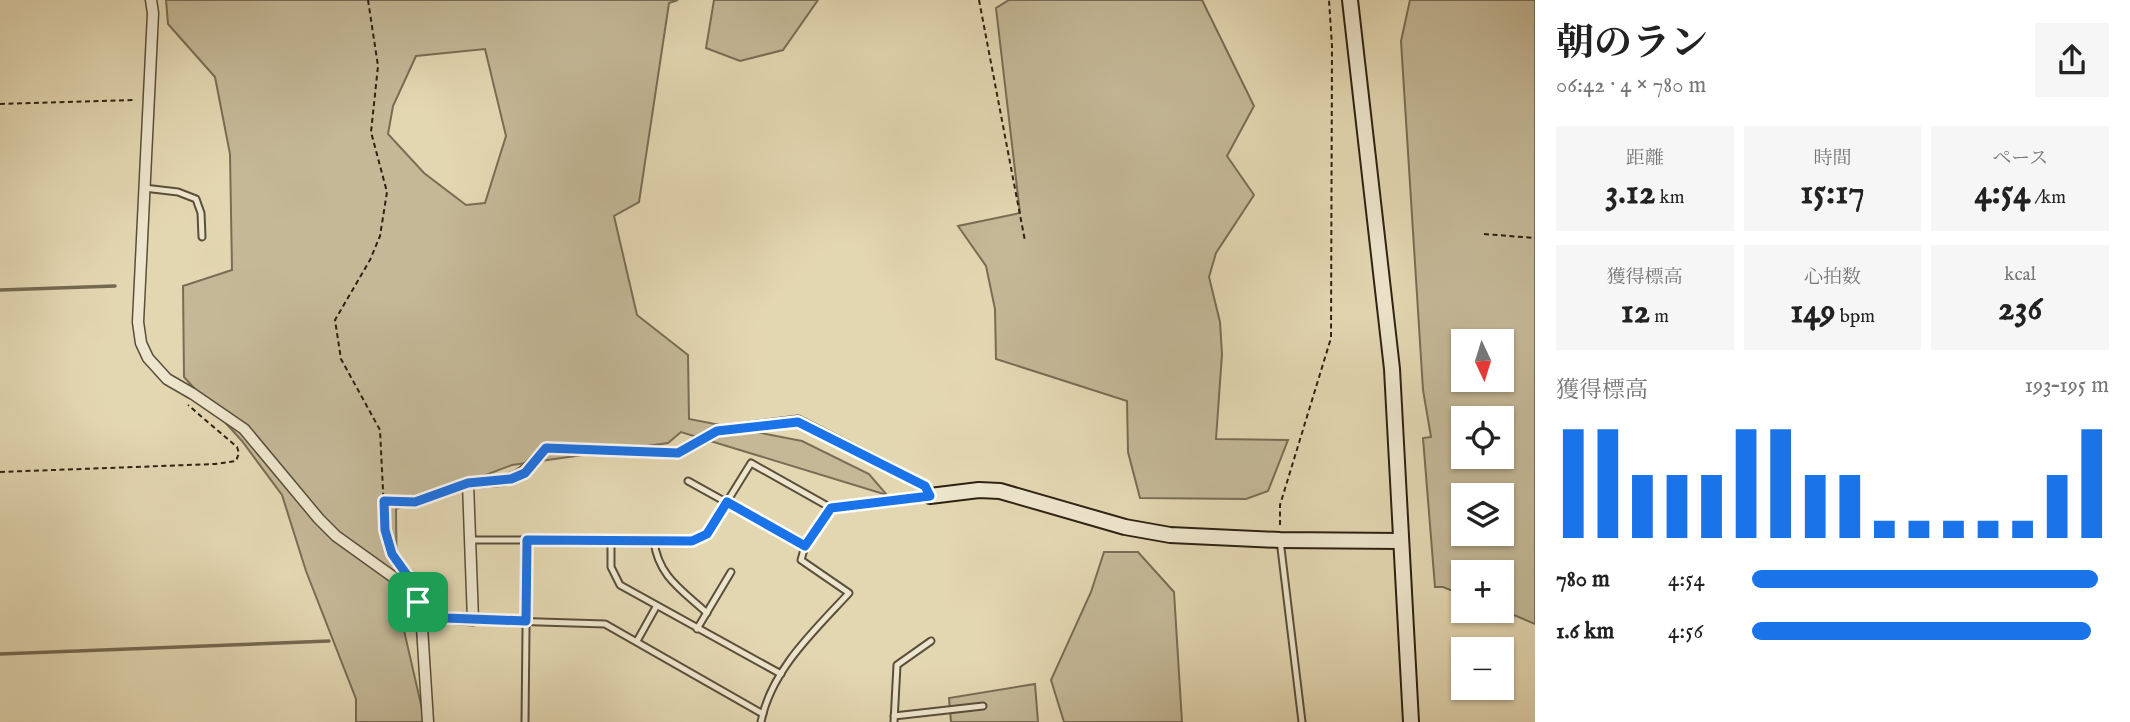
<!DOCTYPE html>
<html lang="ja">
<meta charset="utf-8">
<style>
body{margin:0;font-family:"IM FELL English","Noto Serif JP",serif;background:#f6f6f6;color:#222;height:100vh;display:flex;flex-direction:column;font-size:26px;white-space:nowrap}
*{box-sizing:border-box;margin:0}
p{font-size:23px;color:#767676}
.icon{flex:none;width:38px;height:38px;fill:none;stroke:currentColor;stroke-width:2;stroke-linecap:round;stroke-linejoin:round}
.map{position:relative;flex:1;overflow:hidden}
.panel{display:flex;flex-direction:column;background:#fff;width:595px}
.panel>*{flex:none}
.needle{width:46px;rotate:176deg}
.buttons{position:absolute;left:1451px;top:329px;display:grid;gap:14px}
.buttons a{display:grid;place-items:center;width:63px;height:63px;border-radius:0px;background:#fff;box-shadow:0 2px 5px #0004;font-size:35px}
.pin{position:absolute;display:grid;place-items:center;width:60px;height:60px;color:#fff;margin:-30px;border-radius:14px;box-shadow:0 4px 10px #0006}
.round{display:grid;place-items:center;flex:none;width:74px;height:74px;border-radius:0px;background:#f6f6f6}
.overview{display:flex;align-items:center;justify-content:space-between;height:119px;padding:0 21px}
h1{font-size:38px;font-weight:700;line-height:52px}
.figures{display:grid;grid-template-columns:repeat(3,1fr);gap:10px;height:119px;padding:7px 21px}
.figures div{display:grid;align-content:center;border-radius:0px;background:#f6f6f6;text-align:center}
.figures b{font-size:35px;font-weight:700}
.figures small{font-size:19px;font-weight:400}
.figures p{font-size:19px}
.chart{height:196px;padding:14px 21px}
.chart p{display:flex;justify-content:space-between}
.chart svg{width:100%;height:126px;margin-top:7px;stroke:#1a73e8;stroke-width:6}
ul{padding:0 21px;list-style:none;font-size:23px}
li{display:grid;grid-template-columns:112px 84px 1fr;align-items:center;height:52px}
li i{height:18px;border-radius:9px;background:#1a73e8}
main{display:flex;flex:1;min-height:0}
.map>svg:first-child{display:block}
.green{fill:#c4b897;stroke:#786d55;stroke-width:2;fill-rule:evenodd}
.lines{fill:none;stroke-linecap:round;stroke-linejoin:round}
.stream{stroke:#756952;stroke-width:3.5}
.lane-casing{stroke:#5a4f3b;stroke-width:9}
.street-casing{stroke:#5a4f3b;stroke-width:13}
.secondary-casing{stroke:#2d2213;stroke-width:18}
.path{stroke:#2d2213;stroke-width:2;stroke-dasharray:5 3.5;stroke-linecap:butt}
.lane{stroke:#ede5cd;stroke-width:5}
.street{stroke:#ede5cd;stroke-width:10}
.secondary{stroke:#ede5cd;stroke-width:14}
.route-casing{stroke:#fff;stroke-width:14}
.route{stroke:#1a73e8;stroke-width:9}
</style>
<main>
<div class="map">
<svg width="1535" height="722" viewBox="0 0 1535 722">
<rect width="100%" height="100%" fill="#e3d7b2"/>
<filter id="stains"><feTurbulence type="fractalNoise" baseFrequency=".00286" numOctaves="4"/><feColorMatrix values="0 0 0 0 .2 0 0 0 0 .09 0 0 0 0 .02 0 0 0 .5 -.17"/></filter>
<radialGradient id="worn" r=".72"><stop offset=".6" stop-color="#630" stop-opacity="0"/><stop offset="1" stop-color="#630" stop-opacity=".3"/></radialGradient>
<g class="green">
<path d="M166,0H678L669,3L639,202L614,216L637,315L688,355L689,419L802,441L869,474L887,495L681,432L668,443L512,465L396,509L397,600L425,722H356V699L306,571L282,495L242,441L184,377L183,286L232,270L230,154L215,77L168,24ZM485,49L506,136L485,203L466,205L424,173L388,134L393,106L416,56Z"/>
<polygon points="714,0 818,0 783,50 740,61 706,48"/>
<polygon points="1009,0 1202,0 1254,106 1227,156 1254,195 1216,253 1209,277 1220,322 1222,354 1216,439 1288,440 1268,491 1246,499 1140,498 1128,452 1127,401 996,359 995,309 986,266 958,226 1020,213 996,8"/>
<path d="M1410,0H1535V624L1502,610V572H1463V595L1443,587H1435L1423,438L1431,437L1423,390L1401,41ZM1502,341V380H1463V341ZM1502,418V457H1463V418ZM1463,495H1502V534H1463Z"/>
<polygon points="1104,552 1138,552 1174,592 1182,722 1064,722 1051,680 1091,592"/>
<polygon points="1035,684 1038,722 951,722 949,698"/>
</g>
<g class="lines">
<g class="stream">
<polyline points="0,290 115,286"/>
<polyline points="0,654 329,641"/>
</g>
<g class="lane-casing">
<g id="lane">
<polyline points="144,188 178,192 196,199 201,213 202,237"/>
<polyline points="688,481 805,546"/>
<polyline points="471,540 527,540"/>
<polyline points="1280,540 1302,722"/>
<polyline points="611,541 611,567 620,585 781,674"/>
<path d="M654,541C658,576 682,590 707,613"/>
<polyline points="473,620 605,624 763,714"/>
<polyline points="697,629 731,572"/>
<polyline points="637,641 656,607"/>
<polyline points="894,716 983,706"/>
<path d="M525,722L527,540L700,539L707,534L751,463L831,508L805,546L801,560L849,593C815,630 771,670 761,722"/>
<polyline points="894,722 897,665 931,641"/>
</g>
</g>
<g class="street-casing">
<g id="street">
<polyline points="151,0 153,13 138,322 141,343 148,358 167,379 193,394 244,429 319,519 336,536 396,579 418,602 421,611 428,722"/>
<path d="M421,611L446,618L473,620L468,483C514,479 516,484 546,448L678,453L717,431L798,421L925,486L930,496L831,508"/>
</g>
</g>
<g class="secondary-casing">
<g id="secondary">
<polyline points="1350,0 1392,369 1411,722"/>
<polyline points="930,496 979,490 1000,491 1125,527 1170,535 1280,540 1401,541"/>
</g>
</g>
<g class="path">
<polyline points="368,0 378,66 371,132 387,192 380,236 370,260 335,320 341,359 380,430 385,530 392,554 404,571"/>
<polyline points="979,0 1025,241"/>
<polyline points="0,104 136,100"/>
<polyline points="1484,234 1535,238"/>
<polyline points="0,472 215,464 236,461 239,453 237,447 188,405"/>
<polyline points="385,501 415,502 458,487"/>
<polyline points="1280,525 1280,505 1331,338 1332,46 1329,0"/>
</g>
<use href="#lane" class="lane"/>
<use href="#street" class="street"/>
<use href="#secondary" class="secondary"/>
</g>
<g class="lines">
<g class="route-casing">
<polygon id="route" points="798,422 925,486 930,496 831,508 805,546 727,502 707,534 692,541 527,540 526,621 446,618 421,611 417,589 392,554 385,530 384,501 415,502 468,483 511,479 525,473 546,448 678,453 717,431"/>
</g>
<use href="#route" class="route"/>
</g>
<rect width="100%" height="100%" filter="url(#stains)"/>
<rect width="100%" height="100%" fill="url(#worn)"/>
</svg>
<div class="buttons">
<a><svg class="needle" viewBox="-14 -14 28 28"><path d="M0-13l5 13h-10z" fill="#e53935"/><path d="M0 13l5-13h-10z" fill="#767676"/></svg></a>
<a><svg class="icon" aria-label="locate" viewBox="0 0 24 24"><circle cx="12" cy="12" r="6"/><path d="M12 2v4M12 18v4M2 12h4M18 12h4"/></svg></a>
<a><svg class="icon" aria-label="layers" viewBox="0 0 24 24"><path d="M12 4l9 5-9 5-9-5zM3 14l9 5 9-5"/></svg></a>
<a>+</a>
<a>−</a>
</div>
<div class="pin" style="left:418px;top:602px;background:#1e9e55"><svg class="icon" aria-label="arrive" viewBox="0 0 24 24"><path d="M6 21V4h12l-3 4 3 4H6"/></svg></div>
</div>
<section class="panel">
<div class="overview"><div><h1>朝のラン</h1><p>06:42 · 4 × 780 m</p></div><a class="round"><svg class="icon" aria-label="share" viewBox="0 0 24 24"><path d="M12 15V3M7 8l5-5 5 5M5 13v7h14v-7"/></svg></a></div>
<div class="figures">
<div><p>距離</p><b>3.12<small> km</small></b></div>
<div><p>時間</p><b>15:17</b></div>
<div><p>ペース</p><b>4:54<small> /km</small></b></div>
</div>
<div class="figures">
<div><p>獲得標高</p><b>12<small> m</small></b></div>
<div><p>心拍数</p><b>149<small> bpm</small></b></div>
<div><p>kcal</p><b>236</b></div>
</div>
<div class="chart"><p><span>獲得標高</span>193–195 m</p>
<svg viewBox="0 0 160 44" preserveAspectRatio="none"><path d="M5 44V6M15 44V6M25 44V22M35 44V22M45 44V22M55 44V6M65 44V6M75 44V22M85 44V22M95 44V38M105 44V38M115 44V38M125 44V38M135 44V38M145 44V22M155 44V6"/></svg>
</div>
<ul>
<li><b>780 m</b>4:54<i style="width:97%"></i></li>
<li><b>1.6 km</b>4:56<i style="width:95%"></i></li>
</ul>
</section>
</main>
